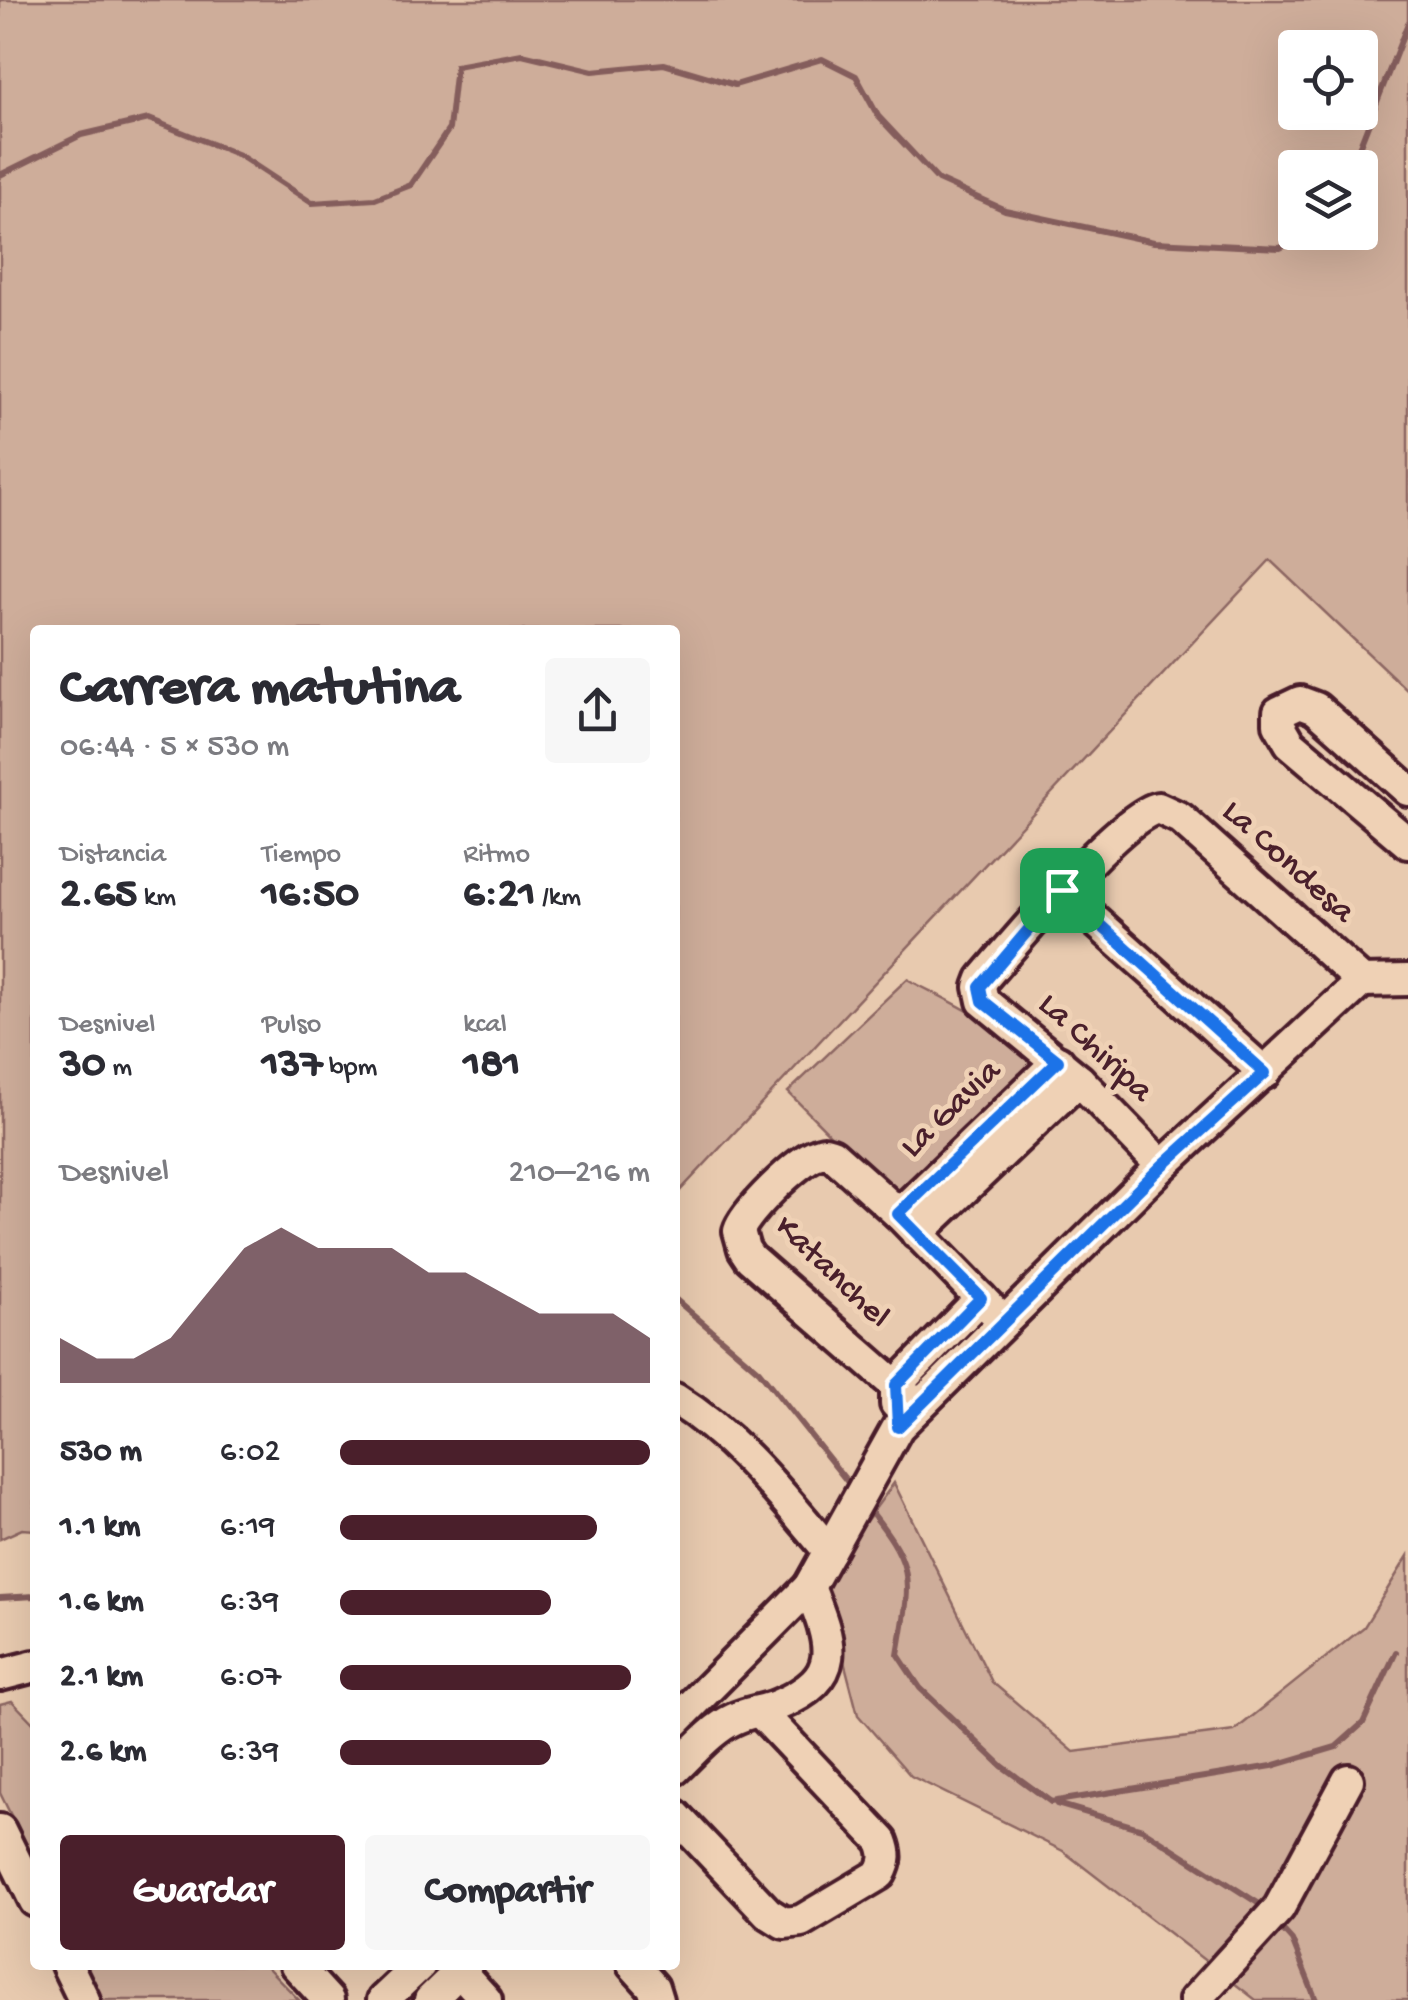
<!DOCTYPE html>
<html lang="es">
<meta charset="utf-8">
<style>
body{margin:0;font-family:"Gochi Hand",sans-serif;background:#f7f7f7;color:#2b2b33;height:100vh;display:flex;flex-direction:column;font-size:38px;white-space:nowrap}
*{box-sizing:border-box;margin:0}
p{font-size:32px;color:#7c7c81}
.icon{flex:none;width:55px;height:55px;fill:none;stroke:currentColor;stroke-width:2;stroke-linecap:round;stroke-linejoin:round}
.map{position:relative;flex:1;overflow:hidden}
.sheet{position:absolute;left:30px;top:625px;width:650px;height:1345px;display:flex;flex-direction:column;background:#fff;border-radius:10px;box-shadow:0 10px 40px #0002}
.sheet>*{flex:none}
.fabs{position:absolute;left:1278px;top:30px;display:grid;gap:20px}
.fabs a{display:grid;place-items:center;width:100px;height:100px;border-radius:10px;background:#fff;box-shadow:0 10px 40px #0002;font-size:50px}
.pin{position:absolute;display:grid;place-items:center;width:85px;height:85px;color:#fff;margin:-42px;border-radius:20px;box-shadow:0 5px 15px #0006}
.round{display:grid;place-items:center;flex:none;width:105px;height:105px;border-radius:10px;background:#f7f7f7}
.headline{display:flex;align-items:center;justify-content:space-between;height:170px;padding:0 30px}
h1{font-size:55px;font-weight:800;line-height:75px}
.figures{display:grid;grid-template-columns:repeat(3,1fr);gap:15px;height:170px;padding:10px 30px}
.figures div{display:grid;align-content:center}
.figures b{font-size:42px;font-weight:800}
.figures small{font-size:28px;font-weight:400}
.figures p{font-size:28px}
.chart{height:280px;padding:20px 30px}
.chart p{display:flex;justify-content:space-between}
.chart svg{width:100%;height:180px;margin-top:10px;fill:#4a1f2b;opacity:.7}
.primary-button{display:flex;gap:20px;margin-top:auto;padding:20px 30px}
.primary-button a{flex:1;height:115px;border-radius:10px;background:#4a1f2b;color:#fff;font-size:40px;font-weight:800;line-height:115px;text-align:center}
.primary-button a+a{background:#f7f7f7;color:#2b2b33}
ul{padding:0 30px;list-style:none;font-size:32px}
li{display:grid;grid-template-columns:160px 120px 1fr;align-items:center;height:75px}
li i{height:25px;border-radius:12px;background:#4a1f2b}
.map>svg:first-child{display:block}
.green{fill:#cead9a;stroke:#8c6662;stroke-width:2.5;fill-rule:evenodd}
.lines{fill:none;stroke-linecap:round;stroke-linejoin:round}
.stream{stroke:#845d5b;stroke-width:6}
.minor-casing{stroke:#4a1f2b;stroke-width:38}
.minor{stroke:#efd1b5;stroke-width:30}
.route-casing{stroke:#fff;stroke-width:20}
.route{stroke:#1a73e8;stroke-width:12}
.labels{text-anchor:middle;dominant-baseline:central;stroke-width:10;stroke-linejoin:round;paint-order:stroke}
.street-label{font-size:35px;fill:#4a1f2b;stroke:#efd1b5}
</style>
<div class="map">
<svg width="1408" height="2000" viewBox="0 0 1408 2000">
<rect width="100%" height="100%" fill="#e8caaf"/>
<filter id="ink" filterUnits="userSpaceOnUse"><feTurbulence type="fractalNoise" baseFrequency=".01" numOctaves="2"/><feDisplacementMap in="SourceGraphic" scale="20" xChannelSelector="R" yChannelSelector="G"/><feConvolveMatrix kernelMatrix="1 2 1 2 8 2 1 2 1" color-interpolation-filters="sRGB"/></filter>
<g filter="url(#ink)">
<g class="green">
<path d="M0,0H1408V691L1270,560L675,1196V630H35V1530L22,1529L0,1539ZM1295,48H1360V112H1295ZM1295,168H1360V232H1295Z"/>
<path d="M907,979C941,998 1026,1033 1034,1072L893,1198L788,1092Z"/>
<polygon points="894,1483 992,1682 1074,1752 1234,1731 1364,1627 1408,1556 1408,2000 1256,2000 1063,1851 911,1776 858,1715 823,1580"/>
<polygon points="12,1701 35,1725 35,1864 0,1793 0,1704"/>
<polygon points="85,1965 265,1965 299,2000 102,2000"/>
</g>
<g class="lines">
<g class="stream">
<polyline points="1351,168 1408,23"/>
<polyline points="0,175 81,135 149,119 239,155 312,203 375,199 411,185 449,129 456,66 522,54 593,71 664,64 735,85 822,59 856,76 878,116 938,180 1005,210 1154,242 1280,248 1314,232"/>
<polyline points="675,1299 759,1371 854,1490"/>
<path d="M865,1504C917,1568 911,1576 898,1655L920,1688L1002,1766L1051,1802L1272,1766L1336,1747L1363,1723L1396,1652"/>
<polyline points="0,1598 35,1596"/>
<polyline points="1057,1804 1142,1829 1261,1905"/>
<polyline points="1282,1929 1292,1940 1316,2000"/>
</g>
<g class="minor-casing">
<g id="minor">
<polyline points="1408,790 1316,708 1300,702 1279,712 1279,724 1290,743 1408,843"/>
<polyline points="1061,890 1265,1073"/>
<polyline points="1362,981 1408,980"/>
<path d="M1162,1166L1079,1080L983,1001L980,987L983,979C1013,945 1120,816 1158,808L1180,818L1362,981"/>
<polyline points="899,1214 1058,1061"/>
<polyline points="917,1234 1079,1080"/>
<path d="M675,1399C739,1439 781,1495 829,1551"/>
<polyline points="896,1404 896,1385 981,1298"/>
<path d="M919,1406L750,1258L744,1249L739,1231C744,1213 798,1160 817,1154C825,1151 824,1152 832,1154L899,1214L1003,1321"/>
<polyline points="809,1587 898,1427 1162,1166 1362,981"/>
<polyline points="0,1675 35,1666"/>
<path d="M675,1722L809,1587C831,1643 846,1677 778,1705C764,1711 748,1712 734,1719C712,1729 693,1752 675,1769"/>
<path d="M675,1815L768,1913L784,1923L801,1921L880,1874C887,1861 887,1854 882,1841L760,1712"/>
<polyline points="0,1830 35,1901"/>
<polyline points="67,1965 84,2000"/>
<polyline points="296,1965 328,2000"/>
<polyline points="454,1965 486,2000"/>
<polyline points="633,1965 653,1987 657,2000"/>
<polyline points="383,2000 420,1965"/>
<polyline points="430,2000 466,1965"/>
<polyline points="1195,2000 1279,1908 1348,1780"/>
</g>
</g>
<use href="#minor" class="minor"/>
</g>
</g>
<g class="lines" filter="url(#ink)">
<g class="route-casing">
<polygon id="route" points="1062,890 1265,1073 1162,1166 898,1427 896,1385 981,1298 898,1214 1058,1061 983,1001 980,987"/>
</g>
<use href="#route" class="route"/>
</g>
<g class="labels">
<g class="street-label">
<text transform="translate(1287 863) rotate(42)">La Condesa</text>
<text transform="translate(1094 1049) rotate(43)">La Chiripa</text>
<text transform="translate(952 1110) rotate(-44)">La Gavia</text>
<text transform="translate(831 1273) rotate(44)">Katanchel</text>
</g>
</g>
</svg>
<div class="fabs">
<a><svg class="icon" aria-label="locate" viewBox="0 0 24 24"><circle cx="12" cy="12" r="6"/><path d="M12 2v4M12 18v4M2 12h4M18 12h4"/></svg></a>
<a><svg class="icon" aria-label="layers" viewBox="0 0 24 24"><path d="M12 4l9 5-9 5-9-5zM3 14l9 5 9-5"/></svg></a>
</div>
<div class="pin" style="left:1062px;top:890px;background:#1e9e55"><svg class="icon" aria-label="arrive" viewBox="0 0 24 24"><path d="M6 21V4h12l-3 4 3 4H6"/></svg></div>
<section class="sheet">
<div class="headline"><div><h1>Carrera matutina</h1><p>06:44 · 5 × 530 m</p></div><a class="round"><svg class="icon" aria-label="share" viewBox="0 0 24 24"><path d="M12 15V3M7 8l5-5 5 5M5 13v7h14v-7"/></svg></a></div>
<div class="figures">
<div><p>Distancia</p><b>2.65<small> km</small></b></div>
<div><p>Tiempo</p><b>16:50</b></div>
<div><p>Ritmo</p><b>6:21<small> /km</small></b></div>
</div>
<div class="figures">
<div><p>Desnivel</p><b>30<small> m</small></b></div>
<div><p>Pulso</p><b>137<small> bpm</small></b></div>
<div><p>kcal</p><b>181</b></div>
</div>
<div class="chart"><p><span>Desnivel</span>210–216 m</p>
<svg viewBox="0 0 160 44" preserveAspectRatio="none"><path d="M0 44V33L10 38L20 38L30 33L40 22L50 11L60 6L70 11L80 11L90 11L100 17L110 17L120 22L130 27L140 27L150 27L160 33V44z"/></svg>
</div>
<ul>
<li><b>530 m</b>6:02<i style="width:100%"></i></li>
<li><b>1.1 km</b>6:19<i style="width:83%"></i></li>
<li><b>1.6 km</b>6:39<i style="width:68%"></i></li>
<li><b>2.1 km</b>6:07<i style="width:94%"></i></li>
<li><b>2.6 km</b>6:39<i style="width:68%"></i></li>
</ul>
<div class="primary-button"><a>Guardar</a><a>Compartir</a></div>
</section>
</div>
